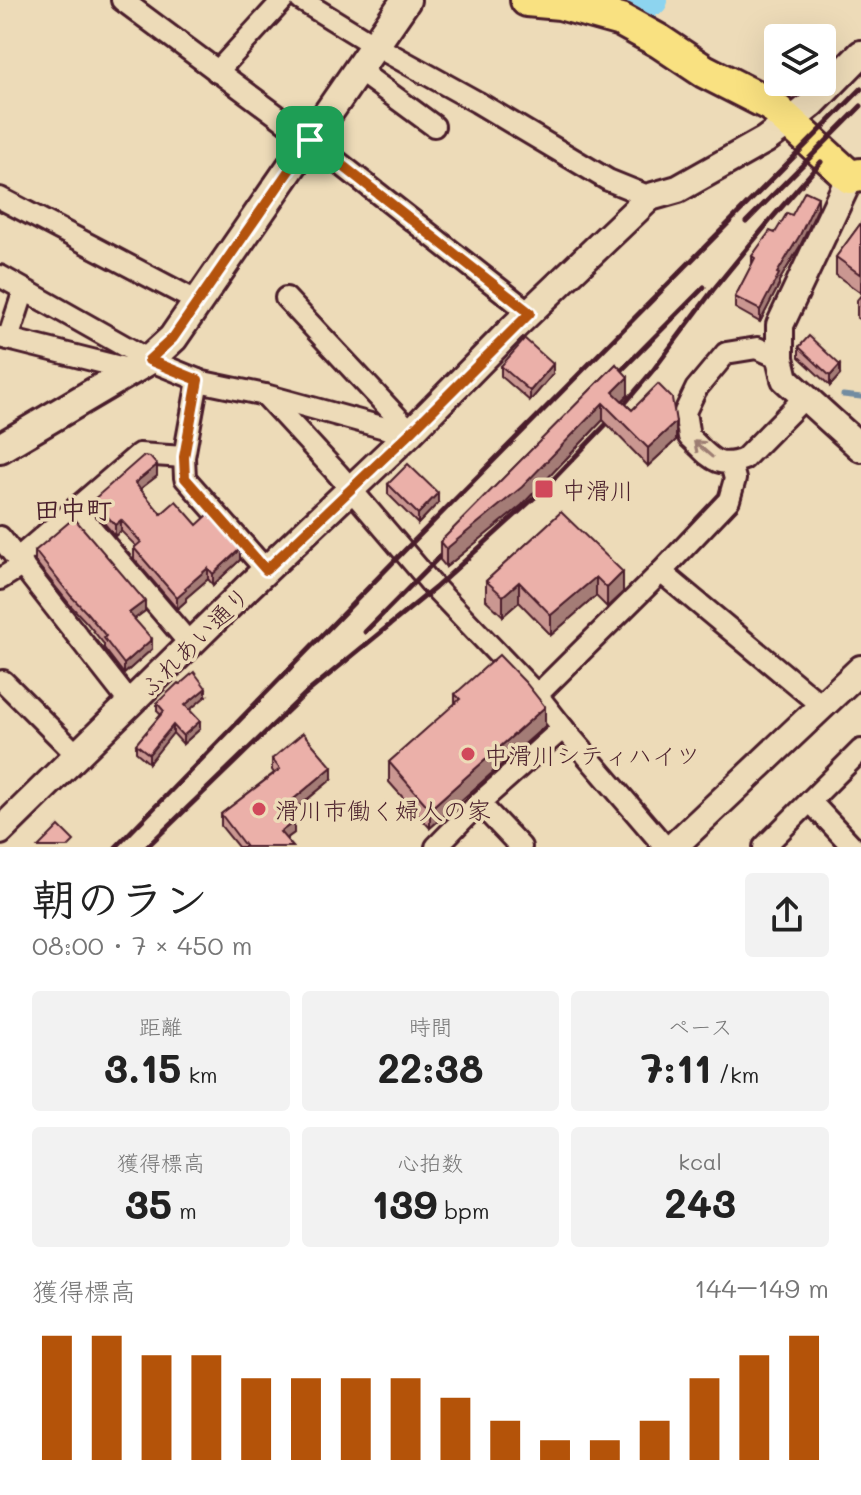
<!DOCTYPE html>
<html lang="ja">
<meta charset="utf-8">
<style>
body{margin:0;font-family:Mali,"Klee One",sans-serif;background:#f2f2f2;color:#222;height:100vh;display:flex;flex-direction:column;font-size:30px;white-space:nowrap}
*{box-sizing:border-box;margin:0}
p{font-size:26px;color:#767676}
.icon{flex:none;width:44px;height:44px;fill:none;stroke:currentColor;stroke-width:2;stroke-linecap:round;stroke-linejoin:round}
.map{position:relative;height:847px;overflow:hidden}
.drawer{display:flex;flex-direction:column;background:#fff;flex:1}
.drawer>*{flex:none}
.buttons{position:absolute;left:764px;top:24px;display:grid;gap:16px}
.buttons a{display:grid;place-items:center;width:72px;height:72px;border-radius:8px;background:#fff;box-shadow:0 8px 32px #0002;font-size:40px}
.pin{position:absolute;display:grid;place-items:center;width:68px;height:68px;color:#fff;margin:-34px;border-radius:16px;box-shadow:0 4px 12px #0006}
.round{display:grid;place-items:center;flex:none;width:84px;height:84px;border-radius:8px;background:#f2f2f2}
.head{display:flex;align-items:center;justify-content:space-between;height:136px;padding:0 32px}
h1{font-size:44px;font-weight:700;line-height:60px}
.figures{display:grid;grid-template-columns:repeat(3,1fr);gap:12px;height:136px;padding:8px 32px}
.figures div{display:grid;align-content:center;border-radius:8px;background:#f2f2f2;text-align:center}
.figures b{font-size:40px;font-weight:700}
.figures small{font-size:22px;font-weight:400}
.figures p{font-size:22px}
.chart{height:224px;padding:16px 32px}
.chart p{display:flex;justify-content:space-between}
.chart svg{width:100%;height:144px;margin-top:8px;stroke:#b45309;stroke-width:6}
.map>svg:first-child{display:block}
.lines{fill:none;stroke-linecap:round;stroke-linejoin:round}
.stream{stroke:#728ca1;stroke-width:5}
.river{stroke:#8dd4ef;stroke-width:32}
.minor-casing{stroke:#4a1f2b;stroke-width:26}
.tertiary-casing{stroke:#4a1f2b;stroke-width:32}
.secondary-casing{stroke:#4a1f2b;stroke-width:34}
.primary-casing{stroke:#4a1f2b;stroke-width:38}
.minor{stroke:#eddbb8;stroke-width:20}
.tertiary{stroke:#eddbb8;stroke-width:26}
.secondary{stroke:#eddbb8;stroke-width:28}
.primary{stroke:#f9e181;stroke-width:32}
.rail{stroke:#4a1f2b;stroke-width:5}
.wall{fill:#ca9791;stroke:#4a1f2b;stroke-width:2}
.shaded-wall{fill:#a47b76;stroke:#4a1f2b;stroke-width:2}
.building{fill:#ebb0a9;stroke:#4a1f2b;stroke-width:2}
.oneway{stroke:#9c7d72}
.route-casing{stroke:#fff;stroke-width:16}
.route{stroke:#b45309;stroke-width:10}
.poi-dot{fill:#d1495b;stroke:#eddbb8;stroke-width:3}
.labels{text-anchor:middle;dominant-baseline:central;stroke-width:7;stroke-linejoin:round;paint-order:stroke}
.poi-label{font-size:24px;fill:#4a1f2b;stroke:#eddbb8;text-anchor:start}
.street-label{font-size:24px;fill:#4a1f2b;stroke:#eddbb8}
.neighbourhood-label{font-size:26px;font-weight:bold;fill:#4a1f2b;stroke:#eddbb8}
</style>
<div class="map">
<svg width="861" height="847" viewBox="0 0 861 847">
<rect width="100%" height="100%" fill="#eddbb8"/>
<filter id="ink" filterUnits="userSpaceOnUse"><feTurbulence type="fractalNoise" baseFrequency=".0125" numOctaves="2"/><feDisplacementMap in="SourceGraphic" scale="16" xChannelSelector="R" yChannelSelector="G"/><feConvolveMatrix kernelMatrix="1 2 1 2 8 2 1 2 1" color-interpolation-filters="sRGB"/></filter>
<g filter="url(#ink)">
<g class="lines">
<polyline class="stream" points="843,395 861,397"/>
<polyline class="river" points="610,0 637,4 652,0"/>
<g class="minor-casing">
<g id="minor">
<polyline points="122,0 310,140 530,313"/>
<polyline points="301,0 374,45 477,102 608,180 650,197"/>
<polyline points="358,70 434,126"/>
<polyline points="217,72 283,0"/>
<polyline points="0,198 198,302"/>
<polyline points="0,276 149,360 203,382 265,395 385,428 411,432"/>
<polyline points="286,298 411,432"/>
<polyline points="0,337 132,370"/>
<polyline points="8,339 24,290"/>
<path d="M780,358L757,348L726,353L696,389L685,412L689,437C710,456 715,470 744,459L805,397"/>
<polyline points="198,380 184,457 185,478 266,570"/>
<polyline points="265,395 337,473 435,588 537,695 563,728 665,847"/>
<polyline points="75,509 190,644"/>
<polyline points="0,537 130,703"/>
<polyline points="17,559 139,454 184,457"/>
<polyline points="661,572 822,706"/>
<polyline points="0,579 23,565"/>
<polyline points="3,681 77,755"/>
<polyline points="537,695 661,572 729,500 735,479 731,464"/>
<polyline points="810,801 853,847"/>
<polyline points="479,803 521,847"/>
<polyline points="436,847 479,803 563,728"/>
<polyline points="764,847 861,750"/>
</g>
</g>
<g class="tertiary-casing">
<g id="tertiary">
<polyline points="850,177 780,325 780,358 785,379 861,448"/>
<polyline points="0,831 248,587 411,432 513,328 650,197 678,189 765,140 791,121 812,104 861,54"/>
<polyline points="673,847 861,669"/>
</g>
</g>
<g class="secondary-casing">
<polyline id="secondary" points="0,448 149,360 173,338 406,0"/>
</g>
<g class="primary-casing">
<polyline id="primary" points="527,0 560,3 621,20 659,41 704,71 771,105 850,177 861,175"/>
</g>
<use href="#minor" class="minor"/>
<use href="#tertiary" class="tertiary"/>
<use href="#secondary" class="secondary"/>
<use href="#primary" class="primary"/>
<g class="rail">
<polyline points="746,222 861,106"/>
<polyline points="606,386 704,287"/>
<polyline points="365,632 455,541"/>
<polyline points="116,847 404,551 861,89"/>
<polyline points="147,847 304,695 435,588 544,489 616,414 654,369 713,290 772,218 821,162"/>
</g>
</g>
<g class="wall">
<polygon points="818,208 800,246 779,281 779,285 760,322 735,308 735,297 752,265 752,256 792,215"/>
<polygon points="861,223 861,293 836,275 836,257"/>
<polygon points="861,295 861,320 857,318 857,300"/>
<polygon points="799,347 840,375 830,386 799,357"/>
<polygon points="616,364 628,395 622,401 632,410 676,440 648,466 603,420 522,505 446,567 440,560 440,542"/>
<polygon points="501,366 553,374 530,401 501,376"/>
<polygon points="157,476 140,489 161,514 197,525 240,560 213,585 208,579 186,598 186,601 177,609 134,559 134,548 136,546 121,531 115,536 93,510 93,500"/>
<polygon points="388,484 438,503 418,524 388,494"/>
<polygon points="561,512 623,592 607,607 596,596 551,635 519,602 503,616 486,600 486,581"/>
<polygon points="35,551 145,611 134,619 152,649 124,674 104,648 104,644 87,623 71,606 35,561"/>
<polygon points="455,694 545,726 430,828 389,782 389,762 455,704"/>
<polygon points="206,696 189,710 200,729 183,744 173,733 149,763 136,752 136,744 161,715 157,711 157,703"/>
<polygon points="272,759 332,779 289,815 294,833 286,839 293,847 238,847 221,826 221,814 274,773 272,770"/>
</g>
<g class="shaded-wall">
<polygon points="818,197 818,208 800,246 779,281 779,285 760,322 760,310 777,273"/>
<polygon points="553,364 553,374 530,401 530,391"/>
<polygon points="840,365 840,375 830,386 830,376"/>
<polygon points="628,377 628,395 613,410 613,392"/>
<polygon points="603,403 603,420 522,505 446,567 446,549"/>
<polygon points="676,422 676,440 648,466 648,448"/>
<polygon points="157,465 157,476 135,493 135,483"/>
<polygon points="438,493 438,503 418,524 418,514"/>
<polygon points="121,520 121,531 115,536 115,525"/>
<polygon points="240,549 240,560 213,585 213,574"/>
<polygon points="208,568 208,579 186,598 186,601 177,609 177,598 185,588"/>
<polygon points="623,572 623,592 607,607 607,588"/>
<polygon points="596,577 596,596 551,635 551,615"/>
<polygon points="519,582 519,602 503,616 503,596"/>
<polygon points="145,601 145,611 129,623 129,613"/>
<polygon points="152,639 152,649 124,674 124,664"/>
<polygon points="206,688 206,696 185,714 185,705"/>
<polygon points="545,707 545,726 430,828 430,809"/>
<polygon points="200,721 200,729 183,744 183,736"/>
<polygon points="173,725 173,733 149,763 149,754"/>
<polygon points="332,767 332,779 283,819 283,808"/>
<polygon points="294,822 294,833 280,843 280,832"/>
</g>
<g class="building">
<polygon points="805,191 818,197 800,235 777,273 779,274 760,310 735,297 755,258 752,256 770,231 775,233 787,213 792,215"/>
<polygon points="861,223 861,275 836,257"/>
<polygon points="809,336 840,365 830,376 799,347"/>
<polygon points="525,339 553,364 530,391 501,366"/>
<polygon points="616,364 628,377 613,392 632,410 658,384 672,398 676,422 648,448 603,403 522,487 446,549 440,542"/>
<polygon points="143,456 150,457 157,465 135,483 161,514 176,501 197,525 209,514 240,549 213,574 208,568 185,588 186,590 177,598 134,548 141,542 121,520 115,525 93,500"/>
<polygon points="408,464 438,493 418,514 388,484"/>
<polygon points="561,512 623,572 607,588 596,577 551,615 519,582 503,596 486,581"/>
<polygon points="74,518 145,601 129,613 152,639 124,664 104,638 106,636 87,613 71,596 35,551"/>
<polygon points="499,655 526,683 545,707 430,809 389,762 460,699 455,694"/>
<polygon points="194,672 206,688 185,705 200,721 183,736 173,725 149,754 136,744 164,711 157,703 178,683 180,684"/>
<polygon points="303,733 332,767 283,808 294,822 280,832 293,847 246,847 221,814 280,769 272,759"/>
<polygon points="59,826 74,841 68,847 38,847"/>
</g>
<defs><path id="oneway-shaft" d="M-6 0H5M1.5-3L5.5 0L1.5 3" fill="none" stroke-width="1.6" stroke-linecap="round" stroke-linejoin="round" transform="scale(2)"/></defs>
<use class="oneway" href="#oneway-shaft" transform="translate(703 449) rotate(-139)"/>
</g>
<g class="lines" filter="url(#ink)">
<g class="route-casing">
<polygon id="route" points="310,140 530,313 411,432 266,570 185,478 184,457 198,380 149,360 173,338"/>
</g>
<use href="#route" class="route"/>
</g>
<g class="poi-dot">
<rect x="534" y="479" width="20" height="20" rx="4"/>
<circle cx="468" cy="754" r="8"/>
<circle cx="259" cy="809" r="8"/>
</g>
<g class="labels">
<g class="poi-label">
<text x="562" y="489">中滑川</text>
<text x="484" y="754">中滑川シティハイツ</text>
<text x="275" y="809">滑川市働く婦人の家</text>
</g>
<g class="street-label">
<text transform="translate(194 641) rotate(-45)">ふれあい通り</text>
</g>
<g class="neighbourhood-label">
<text x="73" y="509">田中町</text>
</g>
</g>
</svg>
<div class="buttons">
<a><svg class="icon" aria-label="layers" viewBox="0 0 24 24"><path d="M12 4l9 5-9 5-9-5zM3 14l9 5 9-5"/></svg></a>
</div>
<div class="pin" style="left:310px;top:140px;background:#1e9e55"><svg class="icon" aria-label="arrive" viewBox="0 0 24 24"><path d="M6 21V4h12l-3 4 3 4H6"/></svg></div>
</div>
<section class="drawer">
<div class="head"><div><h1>朝のラン</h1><p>08:00 · 7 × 450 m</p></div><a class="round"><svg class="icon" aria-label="share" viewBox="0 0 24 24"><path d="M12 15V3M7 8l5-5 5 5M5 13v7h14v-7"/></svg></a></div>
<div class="figures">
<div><p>距離</p><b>3.15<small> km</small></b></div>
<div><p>時間</p><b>22:38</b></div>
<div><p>ペース</p><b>7:11<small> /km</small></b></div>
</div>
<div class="figures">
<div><p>獲得標高</p><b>35<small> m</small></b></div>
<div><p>心拍数</p><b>139<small> bpm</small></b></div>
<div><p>kcal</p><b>243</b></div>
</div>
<div class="chart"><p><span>獲得標高</span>144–149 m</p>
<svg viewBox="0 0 160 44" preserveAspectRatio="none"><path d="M5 44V6M15 44V6M25 44V12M35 44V12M45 44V19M55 44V19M65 44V19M75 44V19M85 44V25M95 44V32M105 44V38M115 44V38M125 44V32M135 44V19M145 44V12M155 44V6"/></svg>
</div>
</section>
